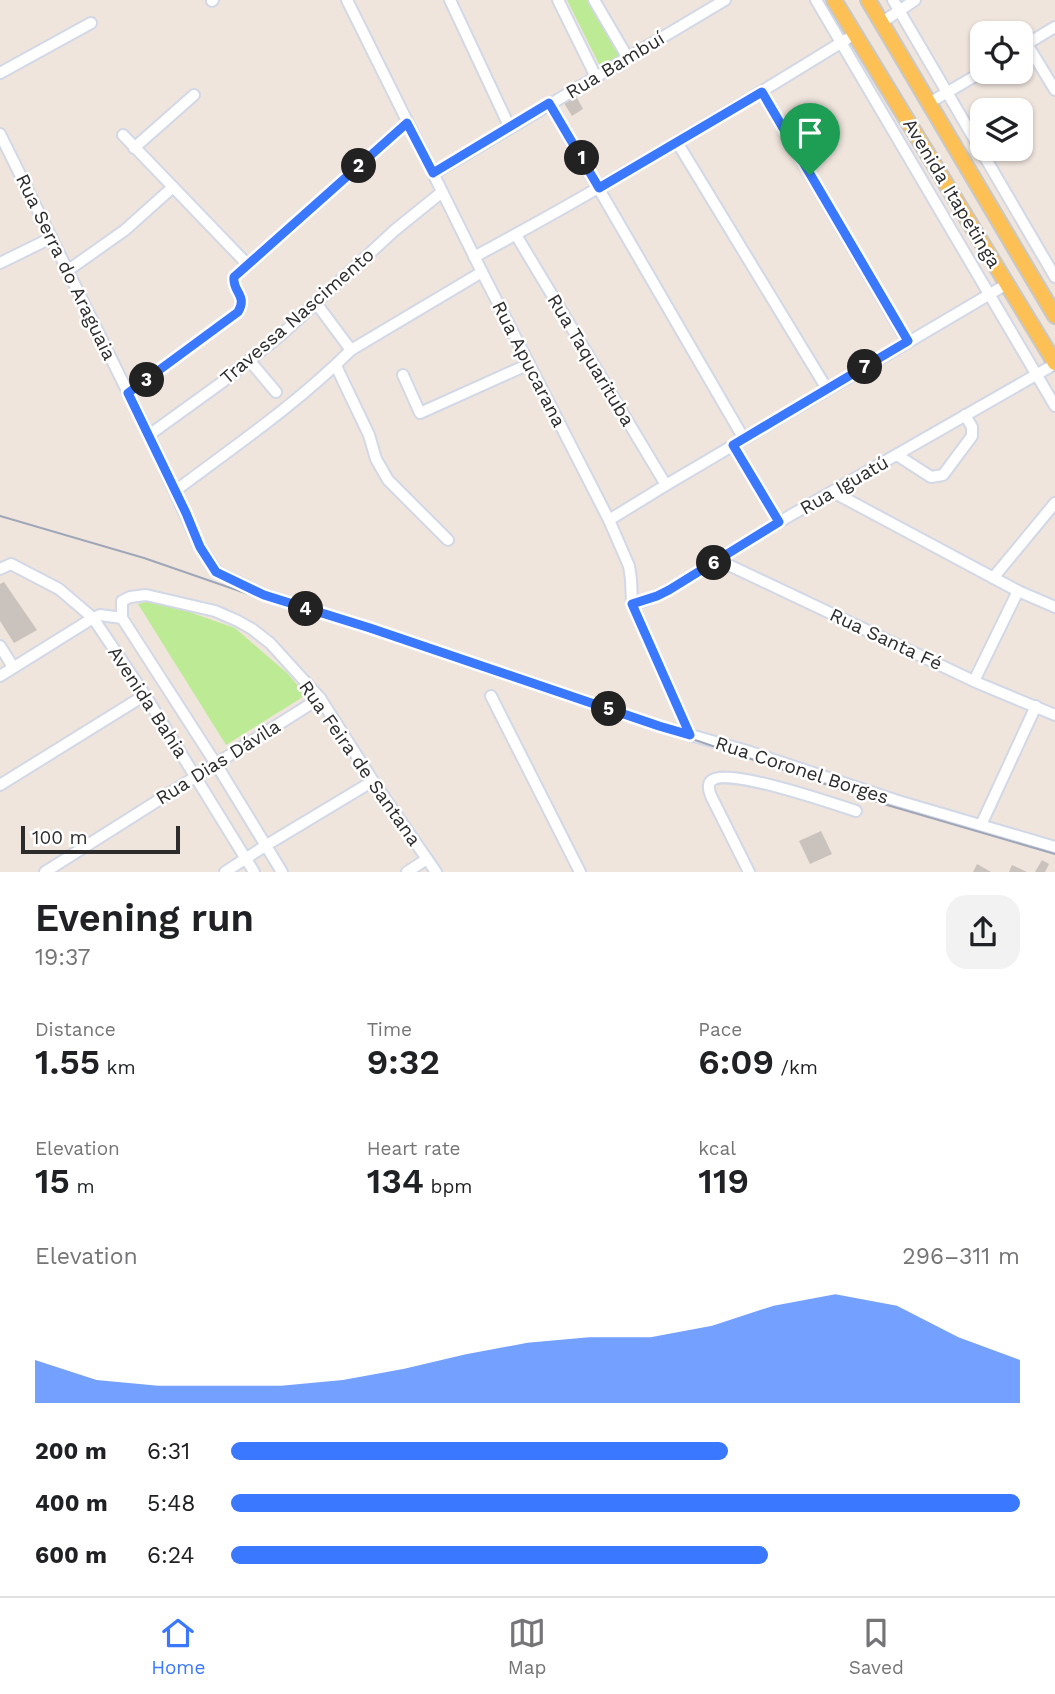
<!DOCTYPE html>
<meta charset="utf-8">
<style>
body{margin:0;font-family:"Work Sans",sans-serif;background:#f2f2f2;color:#202124;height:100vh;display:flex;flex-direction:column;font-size:26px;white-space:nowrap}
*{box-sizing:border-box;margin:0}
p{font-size:23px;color:#757577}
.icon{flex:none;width:38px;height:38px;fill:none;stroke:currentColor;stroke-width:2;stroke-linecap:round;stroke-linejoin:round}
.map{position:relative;height:872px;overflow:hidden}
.panel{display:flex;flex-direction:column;background:#fff;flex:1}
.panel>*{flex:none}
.fabs{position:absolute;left:970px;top:21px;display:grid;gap:14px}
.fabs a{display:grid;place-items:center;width:63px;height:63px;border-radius:14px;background:#fff;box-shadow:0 2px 5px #0004;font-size:35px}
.scale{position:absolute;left:21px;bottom:18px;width:159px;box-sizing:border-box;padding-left:7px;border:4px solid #2c2c2c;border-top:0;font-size:19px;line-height:24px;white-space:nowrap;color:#2c2c2c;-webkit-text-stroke:5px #fff;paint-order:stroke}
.pin{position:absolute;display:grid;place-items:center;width:60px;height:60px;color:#fff;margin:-72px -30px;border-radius:50% 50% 50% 0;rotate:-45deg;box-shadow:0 0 7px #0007}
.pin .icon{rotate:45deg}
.km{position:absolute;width:35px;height:35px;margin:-18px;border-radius:50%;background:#222;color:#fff;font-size:19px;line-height:35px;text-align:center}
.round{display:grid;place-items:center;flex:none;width:74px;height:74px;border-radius:21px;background:#f2f2f2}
.overview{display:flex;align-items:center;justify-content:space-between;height:119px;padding:0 35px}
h1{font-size:38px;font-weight:600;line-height:52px}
.metrics{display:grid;grid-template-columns:repeat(3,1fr);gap:10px;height:119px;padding:7px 35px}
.metrics div{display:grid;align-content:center}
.metrics b{font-size:35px;font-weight:600}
.metrics small{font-size:19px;font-weight:400}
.metrics p{font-size:19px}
.chart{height:196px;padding:14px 35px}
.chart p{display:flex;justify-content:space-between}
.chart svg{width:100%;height:126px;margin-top:7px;fill:#3a78ff;opacity:.7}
ul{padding:0 35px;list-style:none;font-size:23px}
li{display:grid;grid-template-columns:112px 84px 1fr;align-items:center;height:52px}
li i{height:18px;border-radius:9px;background:#3a78ff}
.tab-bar{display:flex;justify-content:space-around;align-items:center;height:98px;border-top:2px solid #e0e0e0;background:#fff;font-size:19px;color:#757577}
.tab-bar a{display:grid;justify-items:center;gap:4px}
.tab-bar .on{color:#3a78ff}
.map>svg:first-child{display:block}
.green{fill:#bdea95}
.building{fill:#cac2bd}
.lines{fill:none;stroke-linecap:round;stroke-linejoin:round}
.minor-casing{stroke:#d2d8e6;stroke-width:14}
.major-casing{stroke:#c8c8c8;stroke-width:18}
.minor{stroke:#fff;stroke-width:10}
.major{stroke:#fdc054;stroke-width:14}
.tram{stroke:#9fa6b8;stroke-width:2}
.route-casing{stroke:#fff;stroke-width:14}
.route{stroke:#3a78ff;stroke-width:9}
.labels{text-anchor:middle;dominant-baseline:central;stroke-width:5;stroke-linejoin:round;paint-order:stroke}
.street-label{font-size:19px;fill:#2c2c2c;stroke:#fff}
</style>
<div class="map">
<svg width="1055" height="872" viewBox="0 0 1055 872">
<rect width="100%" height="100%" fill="#efe5dd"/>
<g class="green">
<polygon points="567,0 588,0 621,55 600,66"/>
<polygon points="155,600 235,628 287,673 306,695 226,745 138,604"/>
</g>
<g class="building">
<polygon points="576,96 583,109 572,116 564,103"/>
<polygon points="4,582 37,630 14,643 0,621 0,584"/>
<polygon points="821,831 832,854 810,864 799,841"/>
<polygon points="1042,860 1049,864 1045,872 1035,872"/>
<polygon points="977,864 991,872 973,872"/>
<polygon points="1012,865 1027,872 1009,872"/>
</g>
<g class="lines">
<g class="minor-casing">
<g id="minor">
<polyline points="347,0 482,272 609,520 629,566 631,579 632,604 690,735"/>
<polyline points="450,0 510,128"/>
<polyline points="558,0 596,77"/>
<polyline points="594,0 628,58"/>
<polyline points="816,0 1055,406"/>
<polyline points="893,0 1055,277"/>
<polyline points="212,1 213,0"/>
<polyline points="881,23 915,0"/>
<polyline points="1027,44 1055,90"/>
<polyline points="1020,48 1055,27"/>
<polyline points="0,73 91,23"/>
<polyline points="762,92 907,341"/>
<polyline points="549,103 744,439"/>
<polyline points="929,103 982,72"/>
<polyline points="0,134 149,435 200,547 217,572 265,595 370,628 659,726 747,751 898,801 1055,847"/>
<polyline points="123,135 248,265"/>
<polyline points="677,142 827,389"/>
<polyline points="134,148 194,95"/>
<polyline points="433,174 725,0"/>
<polyline points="516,235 666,485"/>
<path d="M474,257C601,189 724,115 847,39"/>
<polyline points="0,263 51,238"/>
<polyline points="67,271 125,230 173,187"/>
<polyline points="316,303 351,350"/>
<polyline points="249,360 276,392"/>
<polyline points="336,366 369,435 376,459 388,480 448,540"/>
<polyline points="403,375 420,413 529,364"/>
<path d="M128,393L238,312C248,295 232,292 234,277L407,123"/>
<polyline points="149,435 221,383 281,335 395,230 442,192"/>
<polyline points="733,445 779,522"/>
<polyline points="897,455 931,477 943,475 972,436 972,427 965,415"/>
<path d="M175,491C235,446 298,403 351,350L482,272"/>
<polyline points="833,492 1018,591 1055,607"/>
<polyline points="609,520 666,485 1007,284"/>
<polyline points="718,560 978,683 1055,715"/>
<polyline points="0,569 11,564 59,589 93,618 145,695 254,872"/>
<polyline points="993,578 1055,503"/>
<polyline points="632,604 645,601 669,590 779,522 1055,364"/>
<polyline points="122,618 122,601 130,597 146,595 215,611 238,621 252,629 270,643 320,698 373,781 436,872"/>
<polyline points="122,618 216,764 282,872"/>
<polyline points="0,646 13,667"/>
<polyline points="0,676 93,618 100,615 122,618"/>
<polyline points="974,681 1018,591"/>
<polyline points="491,696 580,872"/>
<polyline points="0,785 145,695"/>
<polyline points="981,825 1036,706"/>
<polyline points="45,872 320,698"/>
<polyline points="225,872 265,846 373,781"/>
<polyline points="407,872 427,859"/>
<path d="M749,872L711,796C709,791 707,785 711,781C725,766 834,804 856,811"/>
</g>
</g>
<g class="major-casing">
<g id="major">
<polyline points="834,0 1055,363"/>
<polyline points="868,0 1055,316"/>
</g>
</g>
<use href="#minor" class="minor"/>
<use href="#major" class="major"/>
<polyline class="tram" points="0,516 144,558 251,595 488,670 887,805 1055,854"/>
</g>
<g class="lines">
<g class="route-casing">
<path id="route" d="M762,92L908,341L733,445L779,522L669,590L657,596L632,604L690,735L659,726L370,628L264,595L216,572L200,547L186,513L128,393L238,312C248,295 232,292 234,277L407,123L433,173L549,103L599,188Z"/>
</g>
<use href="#route" class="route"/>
</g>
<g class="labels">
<g class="street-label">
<text transform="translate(615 65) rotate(-31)">Rua Bambuí</text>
<text transform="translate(952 193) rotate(59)">Avenida Itapetinga</text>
<text transform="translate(66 267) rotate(64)">Rua Serra do Araguaia</text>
<text transform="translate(297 316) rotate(-41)">Travessa Nascimento</text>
<text transform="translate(591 360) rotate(59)">Rua Taquarituba</text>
<text transform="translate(529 364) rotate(63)">Rua Apucarana</text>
<text transform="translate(844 485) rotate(-30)">Rua Iguatú</text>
<text transform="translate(886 639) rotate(25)">Rua Santa Fé</text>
<text transform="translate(148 702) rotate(57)">Avenida Bahia</text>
<text transform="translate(218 762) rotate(-32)">Rua Dias Dávila</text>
<text transform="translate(360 763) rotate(55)">Rua Feira de Santana</text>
<text transform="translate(802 770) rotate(18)">Rua Coronel Borges</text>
</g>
</g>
</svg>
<div class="fabs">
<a><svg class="icon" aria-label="locate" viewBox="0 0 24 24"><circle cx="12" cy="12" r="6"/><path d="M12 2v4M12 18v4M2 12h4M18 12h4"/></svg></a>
<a><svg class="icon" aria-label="layers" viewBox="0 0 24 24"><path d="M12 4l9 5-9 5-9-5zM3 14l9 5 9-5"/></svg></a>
</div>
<div class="scale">100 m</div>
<div class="pin" style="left:810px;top:175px;background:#1e9e55"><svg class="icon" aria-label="arrive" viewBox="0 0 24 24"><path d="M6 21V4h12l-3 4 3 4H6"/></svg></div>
<b class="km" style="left:582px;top:158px">1</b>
<b class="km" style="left:359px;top:166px">2</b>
<b class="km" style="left:147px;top:380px">3</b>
<b class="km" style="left:306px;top:609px">4</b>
<b class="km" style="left:609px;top:709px">5</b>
<b class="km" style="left:714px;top:563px">6</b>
<b class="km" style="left:865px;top:367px">7</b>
</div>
<section class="panel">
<div class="overview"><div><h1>Evening run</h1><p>19:37</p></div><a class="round"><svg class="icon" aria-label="share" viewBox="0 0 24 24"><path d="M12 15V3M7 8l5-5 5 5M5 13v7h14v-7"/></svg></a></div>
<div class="metrics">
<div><p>Distance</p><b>1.55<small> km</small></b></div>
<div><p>Time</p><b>9:32</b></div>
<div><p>Pace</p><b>6:09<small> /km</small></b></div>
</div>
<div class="metrics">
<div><p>Elevation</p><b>15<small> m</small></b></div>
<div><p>Heart rate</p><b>134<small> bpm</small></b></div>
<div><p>kcal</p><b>119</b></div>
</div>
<div class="chart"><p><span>Elevation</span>296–311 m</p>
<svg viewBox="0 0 160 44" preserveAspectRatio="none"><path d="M0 44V29L10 36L20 38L30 38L40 38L50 36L60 32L70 27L80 23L90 21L100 21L110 17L120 10L130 6L140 10L150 21L160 29V44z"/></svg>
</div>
<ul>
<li><b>200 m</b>6:31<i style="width:63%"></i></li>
<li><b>400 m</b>5:48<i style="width:100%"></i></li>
<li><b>600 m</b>6:24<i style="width:68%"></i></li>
</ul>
</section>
<nav class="tab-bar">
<a class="on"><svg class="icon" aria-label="home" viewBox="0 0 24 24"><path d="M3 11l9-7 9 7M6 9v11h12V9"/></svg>Home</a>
<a><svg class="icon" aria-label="map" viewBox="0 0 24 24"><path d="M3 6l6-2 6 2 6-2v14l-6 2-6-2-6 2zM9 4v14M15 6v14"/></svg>Map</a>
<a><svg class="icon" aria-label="saved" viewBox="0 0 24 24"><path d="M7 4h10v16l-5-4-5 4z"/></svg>Saved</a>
</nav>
